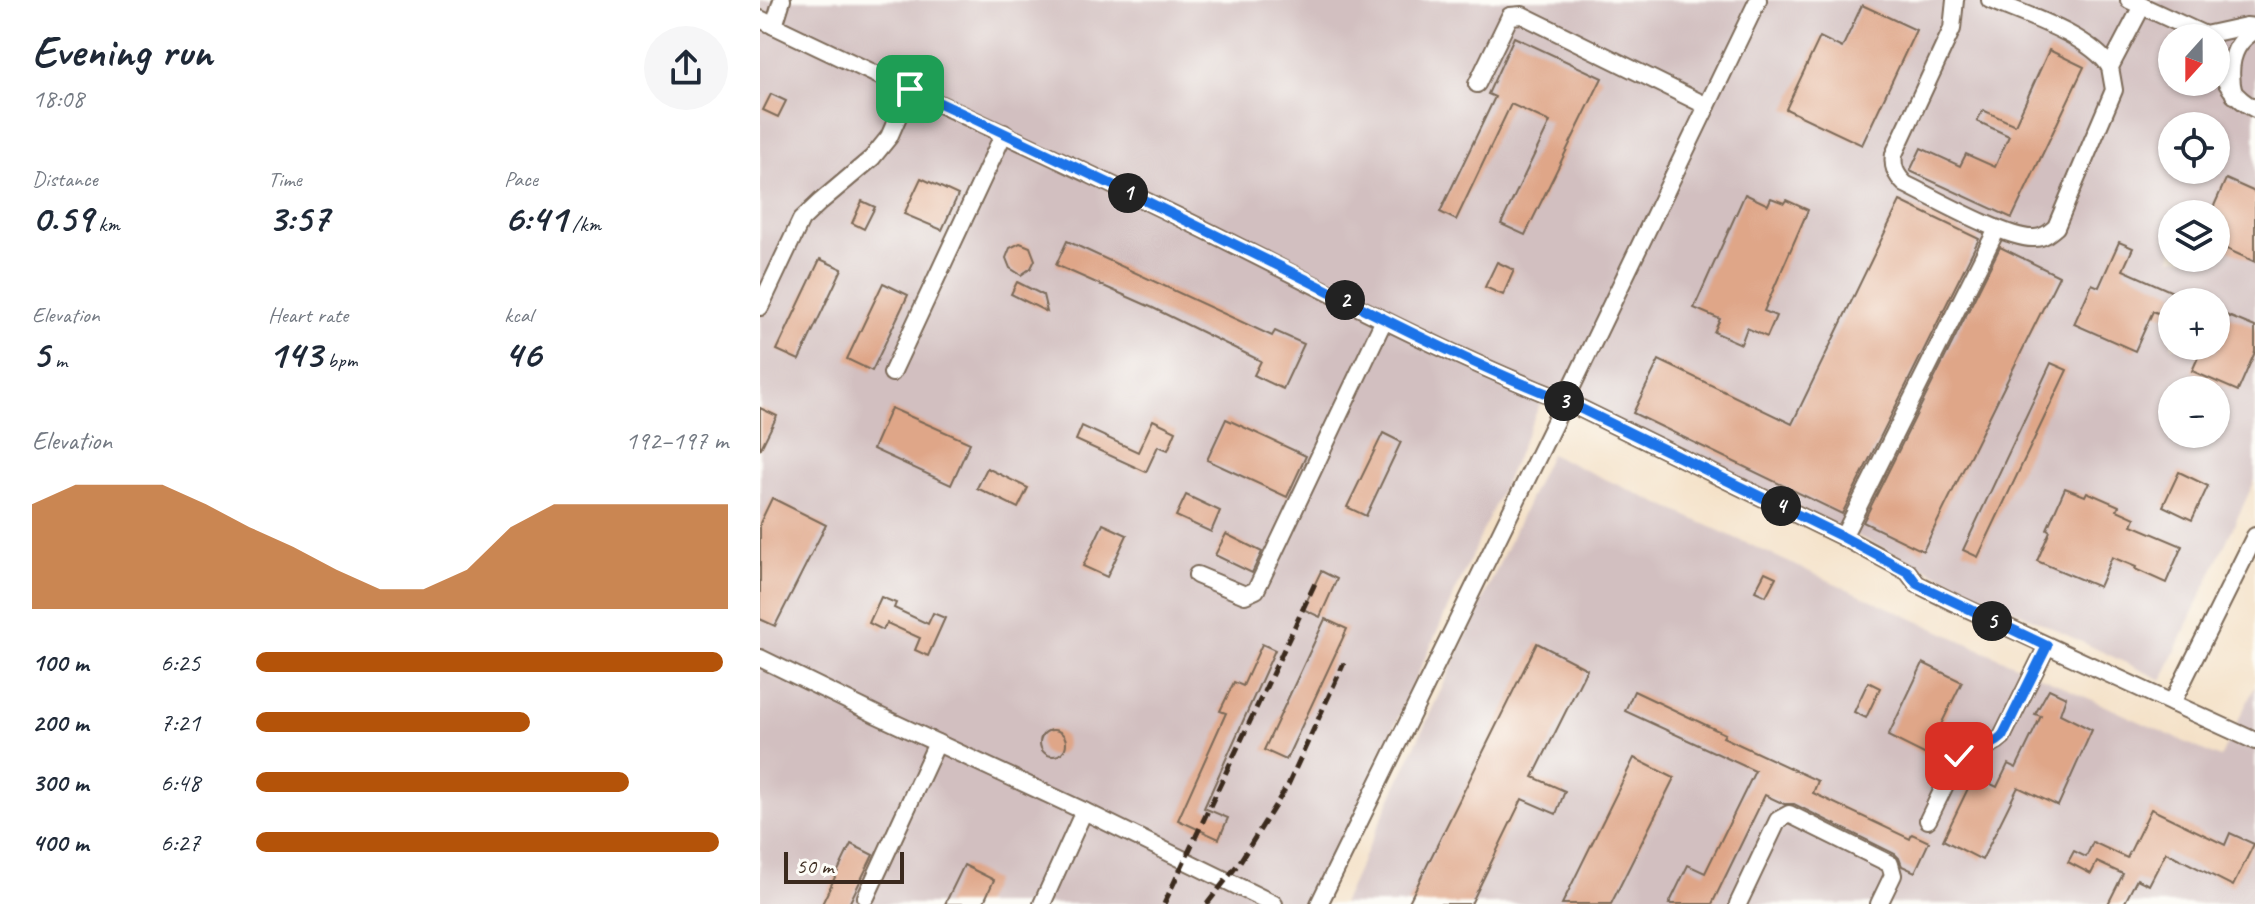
<!DOCTYPE html>
<meta charset="utf-8">
<style>
body{margin:0;font-family:Caveat,sans-serif;background:#f6f6f7;color:#1f2937;height:100vh;display:flex;flex-direction:column;font-size:30px;white-space:nowrap}
*{box-sizing:border-box;margin:0}
p{font-size:26px;color:#747a83}
.icon{flex:none;width:44px;height:44px;fill:none;stroke:currentColor;stroke-width:2;stroke-linecap:round;stroke-linejoin:round}
.map{position:relative;flex:1;overflow:hidden}
.details{display:flex;flex-direction:column;background:#fff;width:760px}
.details>*{flex:none}
.needle{width:52px;rotate:201deg}
.controls{position:absolute;left:1398px;top:24px;display:grid;gap:16px}
.controls a{display:grid;place-items:center;width:72px;height:72px;border-radius:50%;background:#fff;box-shadow:0 2px 6px #0004;font-size:40px}
.scale{position:absolute;left:24px;bottom:20px;width:120px;box-sizing:border-box;padding-left:8px;border:4px solid #3b2a1e;border-top:0;font-size:22px;line-height:28px;white-space:nowrap;color:#3b2a1e;-webkit-text-stroke:6px #fdfcf7;paint-order:stroke}
.pin{position:absolute;display:grid;place-items:center;width:68px;height:68px;color:#fff;margin:-34px;border-radius:16px;box-shadow:0 4px 12px #0006}
.km{position:absolute;width:40px;height:40px;margin:-20px;border-radius:50%;background:#222;color:#fff;font-size:22px;line-height:40px;text-align:center}
.round{display:grid;place-items:center;flex:none;width:84px;height:84px;border-radius:42px;background:#f6f6f7}
.headline{display:flex;align-items:center;justify-content:space-between;height:136px;padding:0 32px}
h1{font-size:44px;font-weight:700;line-height:60px}
.stats{display:grid;grid-template-columns:repeat(3,1fr);gap:12px;height:136px;padding:8px 32px}
.stats div{display:grid;align-content:center}
.stats b{font-size:40px;font-weight:700}
.stats small{font-size:22px;font-weight:400}
.stats p{font-size:22px}
.chart{height:224px;padding:16px 32px}
.chart p{display:flex;justify-content:space-between}
.chart svg{width:100%;height:144px;margin-top:8px;fill:#b45309;opacity:.7}
ul{padding:0 32px;list-style:none;font-size:26px}
li{display:grid;grid-template-columns:128px 96px 1fr;align-items:center;height:60px}
li i{height:20px;border-radius:10px;background:#b45309}
main{display:flex;flex:1;min-height:0}
.map>svg:first-child{display:block}
.industrial{fill:#d2bfc0;fill-rule:evenodd}
.building{fill:#dfa688}
.lines{fill:none;stroke-linecap:round;stroke-linejoin:round}
.minor-casing{stroke:#7c6a59;stroke-width:20}
.minor{stroke:#fff;stroke-width:16}
.rail{stroke:#3b2a1e;stroke-width:5;stroke-dasharray:12 6;stroke-linecap:butt}
.route-casing{stroke:#fff;stroke-width:16}
.route{stroke:#1a73e8;stroke-width:10}
</style>
<main>
<section class="details">
<div class="headline"><div><h1>Evening run</h1><p>18:08</p></div><a class="round"><svg class="icon" aria-label="share" viewBox="0 0 24 24"><path d="M12 15V3M7 8l5-5 5 5M5 13v7h14v-7"/></svg></a></div>
<div class="stats">
<div><p>Distance</p><b>0.59<small> km</small></b></div>
<div><p>Time</p><b>3:57</b></div>
<div><p>Pace</p><b>6:41<small> /km</small></b></div>
</div>
<div class="stats">
<div><p>Elevation</p><b>5<small> m</small></b></div>
<div><p>Heart rate</p><b>143<small> bpm</small></b></div>
<div><p>kcal</p><b>46</b></div>
</div>
<div class="chart"><p><span>Elevation</span>192–197 m</p>
<svg viewBox="0 0 160 44" preserveAspectRatio="none"><path d="M0 44V12L10 6L20 6L30 6L40 12L50 19L60 25L70 32L80 38L90 38L100 32L110 19L120 12L130 12L140 12L150 12L160 12V44z"/></svg>
</div>
<ul>
<li><b>100 m</b>6:25<i style="width:99%"></i></li>
<li><b>200 m</b>7:21<i style="width:58%"></i></li>
<li><b>300 m</b>6:48<i style="width:79%"></i></li>
<li><b>400 m</b>6:27<i style="width:98%"></i></li>
</ul>
</section>
<div class="map">
<svg width="1495" height="904" viewBox="0 0 1495 904">
<rect width="100%" height="100%" fill="#fdfcf7"/>
<filter id="ink" filterUnits="userSpaceOnUse"><feTurbulence type="fractalNoise" baseFrequency=".0125" numOctaves="2"/><feDisplacementMap in="SourceGraphic" scale="16" xChannelSelector="R" yChannelSelector="G"/><feConvolveMatrix kernelMatrix="1 2 1 2 8 2 1 2 1" color-interpolation-filters="sRGB"/></filter>
<filter id="wash" filterUnits="userSpaceOnUse"><feTurbulence type="fractalNoise" baseFrequency=".006" numOctaves="4" result="noise"/><feDisplacementMap in="SourceGraphic" scale="32" xChannelSelector="R" yChannelSelector="G"/><feGaussianBlur stdDeviation="1.8" result="paint"/><feColorMatrix in="noise" values="0 0 0 0 0 0 0 0 0 0 0 0 0 0 0 0 0 1.4 0 .05"/><feComposite in="paint" operator="in"/></filter>
<g filter="url(#wash)">
<rect width="100%" height="100%" fill="#f4e1c7"/>
<g class="industrial">
<path d="M0,0H1495V480L1402,680L787,389L554,904H0ZM1412,38H1456V82H1412ZM1412,126H1456V170H1412ZM1412,214H1456V258H1412ZM1412,302H1456V346H1412ZM1412,390H1456V434H1412Z"/>
<polygon points="790,454 1460,758 1495,686 1495,904 582,904"/>
</g>
<g id="blocks">
<g class="building">
<polygon points="1102,5 1156,30 1102,145 1026,109 1060,37 1082,48"/>
<polygon points="754,37 842,78 765,235 741,224 790,122 751,104 696,220 680,212 735,97 728,94"/>
<polygon points="1289,50 1324,67 1252,218 1150,171 1161,148 1200,166 1206,154 1235,167 1249,136 1217,121 1223,110 1255,125"/>
<polygon points="11,94 26,101 18,117 3,110"/>
<polygon points="161,178 198,195 182,230 144,214"/>
<polygon points="1466,179 1495,192 1495,262 1456,244 1456,209 1453,208"/>
<polygon points="985,194 1008,205 1011,198 1024,203 1026,200 1048,210 1004,311 1016,316 1007,337 987,328 981,344 954,332 960,319 934,308"/>
<polygon points="102,201 115,207 104,229 92,223"/>
<polygon points="1140,201 1219,239 1082,514 873,413 899,360 1032,424"/>
<polygon points="307,241 512,336 515,331 544,344 523,389 494,375 501,361 393,308 296,265"/>
<polygon points="1359,242 1373,248 1363,270 1415,293 1405,316 1393,311 1375,351 1314,324 1332,284 1339,287"/>
<polygon points="260,243 270,247 275,260 271,268 261,275 250,268 246,258 250,248"/>
<polygon points="1240,247 1299,276 1163,551 1103,522"/>
<polygon points="60,259 82,269 39,360 17,350"/>
<polygon points="737,262 754,270 743,295 725,287"/>
<polygon points="257,282 283,295 287,312 251,294"/>
<polygon points="123,283 148,295 112,371 87,359"/>
<polygon points="1456,311 1495,327 1495,352 1478,391 1432,371 1443,346 1456,352"/>
<polygon points="1291,363 1307,370 1218,557 1203,550"/>
<polygon points="0,408 17,416 0,450"/>
<polygon points="131,408 210,443 191,485 113,449"/>
<polygon points="466,419 546,456 527,497 447,460"/>
<polygon points="393,420 416,431 408,450 398,446 386,472 316,440 322,426 378,452"/>
<polygon points="623,433 641,442 606,516 587,507"/>
<polygon points="227,468 268,488 258,508 217,488"/>
<polygon points="1419,472 1448,486 1432,520 1403,506"/>
<polygon points="1305,488 1325,496 1327,492 1359,506 1357,510 1375,518 1372,525 1422,546 1406,583 1375,569 1376,567 1352,557 1339,587 1277,561 1290,531 1287,529"/>
<polygon points="426,495 460,511 451,532 416,516"/>
<polygon points="12,498 66,525 15,626 0,619 0,523"/>
<polygon points="343,524 367,535 347,577 323,566"/>
<polygon points="466,534 502,552 492,573 455,555"/>
<polygon points="561,571 577,579 560,617 543,609"/>
<polygon points="1005,572 1016,577 1006,596 995,591"/>
<polygon points="121,597 136,603 134,608 168,624 173,613 185,618 168,656 155,650 160,638 127,623 123,630 109,623"/>
<polygon points="565,619 587,629 526,760 504,750"/>
<polygon points="777,643 827,669 773,777 805,791 796,814 762,799 711,904 648,904"/>
<polygon points="502,644 515,650 444,808 468,818 459,839 418,820 466,713 460,711 474,682 483,686"/>
<polygon points="1163,663 1202,682 1166,755 1128,736"/>
<polygon points="1108,682 1120,688 1106,718 1094,712"/>
<polygon points="1289,689 1306,697 1300,714 1332,730 1298,806 1258,787 1222,860 1183,840 1214,776 1237,787 1248,764 1256,768 1281,716 1275,714"/>
<polygon points="874,691 965,734 963,737 1058,781 1053,793 1150,839 1152,834 1169,842 1155,872 1142,866 1139,858 1135,854 1034,804 1024,804 1005,795 952,904 909,904 928,865 945,873 995,771 865,711"/>
<circle cx="293" cy="743" r="13"/>
<polygon points="874,758 914,778 851,904 802,904"/>
<polygon points="1391,809 1465,845 1470,833 1494,844 1473,886 1406,852 1389,885 1377,879 1364,904 1348,904 1363,874 1337,862 1331,874 1308,862 1314,851 1326,857 1333,842 1367,858"/>
<polygon points="91,844 113,855 89,904 62,904"/>
<polygon points="204,865 234,880 223,904 185,904"/>
</g>
</g>
</g>
<g filter="url(#ink)">
<use href="#blocks" fill-opacity="0" stroke="#7c6a59" stroke-width="2"/>
<g class="lines">
<g class="minor-casing">
<g id="minor">
<path d="M1195,0L1192,29L1134,154C1132,167 1136,175 1145,184C1172,197 1248,240 1274,238C1283,238 1289,233 1296,227L1354,90L1350,67L1382,6"/>
<path d="M1230,0C1265,15 1329,35 1350,67"/>
<polyline points="1369,0 1445,35 1486,26 1495,27"/>
<path d="M0,19C144,89 290,154 433,224C556,285 677,351 805,401L1083,537L1148,572L1157,584L1195,603L1412,703L1495,536"/>
<polyline points="14,26 22,0"/>
<path d="M1456,61C1465,83 1474,98 1495,109"/>
<polyline points="717,84 750,16 762,15 947,106"/>
<path d="M1474,95C1468,70 1470,44 1495,31"/>
<polyline points="0,307 41,220 60,202 112,158 129,137 150,89"/>
<polyline points="132,373 244,133"/>
<polyline points="1083,537 1237,229"/>
<polyline points="437,575 485,595 496,590 624,320"/>
<polyline points="0,658 117,715 324,811 514,904"/>
<polyline points="1412,703 1495,741"/>
<path d="M1168,820L1199,756C1213,747 1230,749 1242,737L1287,646"/>
<polyline points="106,897 177,743"/>
<polyline points="282,904 324,811"/>
<polyline points="559,904 805,401 998,0"/>
<polyline points="978,904 1018,820 1029,814 1130,864 1133,875 1119,904"/>
</g>
</g>
<use href="#minor" class="minor"/>
<g class="rail">
<polyline points="404,904 557,579"/>
<polyline points="447,904 479,863 528,785 584,663"/>
</g>
</g>
</g>
<g class="lines" filter="url(#ink)">
<g class="route-casing">
<path id="route" d="M150,89C279,149 408,211 535,274C624,319 712,365 805,401L1083,537L1148,572L1157,584L1287,646L1242,737C1230,749 1213,747 1199,756"/>
</g>
<use href="#route" class="route"/>
</g>
</svg>
<div class="controls">
<a><svg class="needle" viewBox="-14 -14 28 28"><path d="M0-13l5 13h-10z" fill="#e53935"/><path d="M0 13l5-13h-10z" fill="#747a83"/></svg></a>
<a><svg class="icon" aria-label="locate" viewBox="0 0 24 24"><circle cx="12" cy="12" r="6"/><path d="M12 2v4M12 18v4M2 12h4M18 12h4"/></svg></a>
<a><svg class="icon" aria-label="layers" viewBox="0 0 24 24"><path d="M12 4l9 5-9 5-9-5zM3 14l9 5 9-5"/></svg></a>
<a>+</a>
<a>−</a>
</div>
<div class="scale">50 m</div>
<div class="pin" style="left:150px;top:89px;background:#1e9e55"><svg class="icon" aria-label="arrive" viewBox="0 0 24 24"><path d="M6 21V4h12l-3 4 3 4H6"/></svg></div>
<div class="pin" style="left:1199px;top:756px;background:#d93025"><svg class="icon" aria-label="check" viewBox="0 0 24 24"><path d="M5 12l5 5 9-10"/></svg></div>
<b class="km" style="left:368px;top:193px">1</b>
<b class="km" style="left:585px;top:300px">2</b>
<b class="km" style="left:804px;top:401px">3</b>
<b class="km" style="left:1021px;top:506px">4</b>
<b class="km" style="left:1232px;top:621px">5</b>
</div>
</main>
